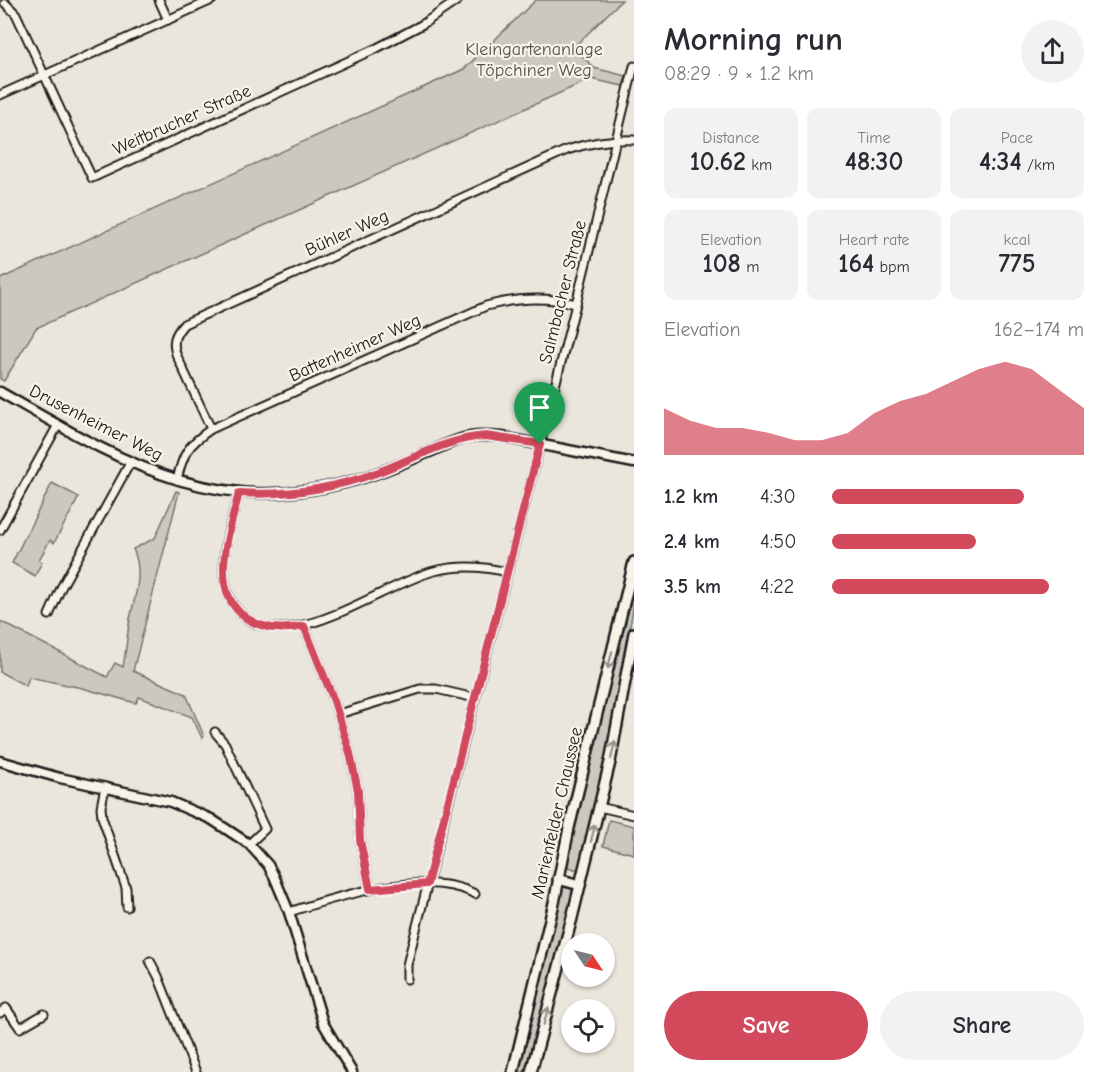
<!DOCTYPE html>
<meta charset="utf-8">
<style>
body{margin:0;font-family:"Comic Neue",sans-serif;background:#f2f2f3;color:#2b2b33;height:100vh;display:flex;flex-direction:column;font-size:22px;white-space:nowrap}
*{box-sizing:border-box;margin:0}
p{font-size:20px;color:#7c7c81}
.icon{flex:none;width:33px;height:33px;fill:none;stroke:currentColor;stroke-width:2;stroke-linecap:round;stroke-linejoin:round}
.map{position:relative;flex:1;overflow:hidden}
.details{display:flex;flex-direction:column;background:#fff;width:480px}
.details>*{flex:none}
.needle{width:39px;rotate:125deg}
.controls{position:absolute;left:561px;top:933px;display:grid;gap:12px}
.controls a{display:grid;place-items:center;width:54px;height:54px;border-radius:50%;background:#fff;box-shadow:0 2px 4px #0004;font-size:30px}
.pin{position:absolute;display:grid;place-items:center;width:51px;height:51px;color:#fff;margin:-62px -26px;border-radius:50% 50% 50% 0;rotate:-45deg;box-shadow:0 0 6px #0007}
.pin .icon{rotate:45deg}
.round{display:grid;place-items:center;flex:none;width:63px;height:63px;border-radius:32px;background:#f2f2f3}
.overview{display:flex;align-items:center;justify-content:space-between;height:102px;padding:0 30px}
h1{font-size:33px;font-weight:800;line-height:45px}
.stats{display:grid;grid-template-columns:repeat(3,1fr);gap:9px;height:102px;padding:6px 30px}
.stats div{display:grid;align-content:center;border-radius:12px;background:#f2f2f3;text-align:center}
.stats b{font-size:26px;font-weight:800}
.stats small{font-size:16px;font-weight:400}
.stats p{font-size:16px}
.chart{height:168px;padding:12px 30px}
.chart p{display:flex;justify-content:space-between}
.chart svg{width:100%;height:108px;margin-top:6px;fill:#d1495b;opacity:.7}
.action{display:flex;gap:12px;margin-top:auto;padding:12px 30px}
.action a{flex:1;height:69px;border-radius:36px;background:#d1495b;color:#fff;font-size:24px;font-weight:800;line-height:69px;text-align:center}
.action a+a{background:#f2f2f3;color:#2b2b33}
ul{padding:0 30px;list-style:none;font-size:20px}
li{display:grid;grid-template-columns:96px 72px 1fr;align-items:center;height:45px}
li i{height:15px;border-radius:8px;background:#d1495b}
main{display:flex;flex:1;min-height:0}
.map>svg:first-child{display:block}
.green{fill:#ccc8c0;stroke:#74726e;stroke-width:1.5}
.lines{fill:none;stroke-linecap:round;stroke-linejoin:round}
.minor-casing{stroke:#1c1c1c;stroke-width:11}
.tertiary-casing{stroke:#1c1c1c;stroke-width:13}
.secondary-casing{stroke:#1c1c1c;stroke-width:14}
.minor{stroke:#f7f3e8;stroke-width:7}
.tertiary{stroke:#f7f3e8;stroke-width:8}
.secondary{stroke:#f7f3e8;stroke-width:9}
.oneway{stroke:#94928c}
.route-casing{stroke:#fff;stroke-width:12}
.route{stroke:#d1495b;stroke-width:8}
.labels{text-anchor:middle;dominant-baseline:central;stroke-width:4.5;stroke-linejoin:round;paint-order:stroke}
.park-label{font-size:18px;fill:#51504d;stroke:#f7f3e8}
.street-label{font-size:18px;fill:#1c1c1c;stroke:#f7f3e8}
</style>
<main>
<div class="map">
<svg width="634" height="1072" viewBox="0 0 634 1072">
<rect width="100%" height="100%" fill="#eae6dc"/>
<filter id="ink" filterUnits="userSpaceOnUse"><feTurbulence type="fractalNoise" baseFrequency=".0167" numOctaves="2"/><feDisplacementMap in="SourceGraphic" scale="12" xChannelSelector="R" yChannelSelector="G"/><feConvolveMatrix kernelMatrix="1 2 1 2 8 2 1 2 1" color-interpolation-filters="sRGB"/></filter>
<g filter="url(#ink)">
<g class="green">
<polygon points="536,0 622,0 574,47 594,68 626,76 623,86 591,79 36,328 4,381 0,379 0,279 464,69"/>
<polygon points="52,483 79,497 54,543 50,540 39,560 42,562 35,576 12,563"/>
<path d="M176,491L179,492L133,671L186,694L204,736L202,738L192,717L139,697L136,703L82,688L29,677L26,686L0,672V621L107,677L115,663L123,667C126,651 127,635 130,619C135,595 144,573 133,549L155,538Z"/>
<polygon points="634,579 634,604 610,738 578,870 565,866 570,839"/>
<polygon points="609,820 634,826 634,854 603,846"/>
<polygon points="564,886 574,889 525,1072 519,1072 561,888"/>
</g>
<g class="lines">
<g class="minor-casing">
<g id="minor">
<polyline points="159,0 168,20"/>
<polyline points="5,3 16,14 92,178 377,48 423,24 458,0"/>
<polyline points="0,95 212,0"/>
<path d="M211,429L176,354C172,341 175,334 184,324L567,150C589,143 610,139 634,140"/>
<path d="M177,480C183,453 188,445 211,429L486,306C516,298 545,296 576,304"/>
<path d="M239,493C229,532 207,588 246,618C293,654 384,584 434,571C458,565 483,566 507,572"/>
<polyline points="0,530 58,425"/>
<polyline points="49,615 61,588 130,463"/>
<polyline points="304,626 334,701 350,753 358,791 360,840 370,889"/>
<polyline points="339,714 420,689 436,689 475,698"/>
<polyline points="215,732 225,744 265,829 249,844"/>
<polyline points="105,787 101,807 102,817 126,888 127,907"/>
<polyline points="599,807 634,815"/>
<path d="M289,912C339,896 426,868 475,894"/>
<polyline points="150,961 158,976 196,1072"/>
<polyline points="407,979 407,965 411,949 576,304 634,66"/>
<polyline points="0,1013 6,1008 20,1028 44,1014"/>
</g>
</g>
<g class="tertiary-casing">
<g id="tertiary">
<path d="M0,392C121,461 215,522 359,479C383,472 405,462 427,453C441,447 455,439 470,437C481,435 491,436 502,437L634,463"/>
<polyline points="0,761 60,778 171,802 211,819 249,844 268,865 274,876 289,912 323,1023 352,1072"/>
</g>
</g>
<g class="secondary-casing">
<g id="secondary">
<polyline points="558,879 580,885"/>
<polyline points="513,1072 554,903 569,828 634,562"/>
<polyline points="531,1072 572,918 610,762 634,633"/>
</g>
</g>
<use href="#minor" class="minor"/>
<use href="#tertiary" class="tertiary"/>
<use href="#secondary" class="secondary"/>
</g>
<defs><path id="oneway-shaft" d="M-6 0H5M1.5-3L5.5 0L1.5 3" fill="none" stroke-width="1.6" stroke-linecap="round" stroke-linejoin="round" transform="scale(1.5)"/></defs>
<g class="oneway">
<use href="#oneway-shaft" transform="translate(610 660) rotate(104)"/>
<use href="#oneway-shaft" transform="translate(613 750) rotate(-78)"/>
<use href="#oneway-shaft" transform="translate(593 833) rotate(-76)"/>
<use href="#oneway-shaft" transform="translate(546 1016) rotate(-75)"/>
</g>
</g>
<g class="lines" filter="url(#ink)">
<g class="route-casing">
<path id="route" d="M486,436L540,444L427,884L370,889L360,840L358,791L350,753L334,701L304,626C259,636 222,615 224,566C225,541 233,517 239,493C286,496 332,489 376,473C412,460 447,438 486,436Z"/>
</g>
<use href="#route" class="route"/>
</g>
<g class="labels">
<g class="park-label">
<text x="534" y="49">Kleingartenanlage<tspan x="534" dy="21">Töpchiner Weg</tspan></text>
</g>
<g class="street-label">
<text transform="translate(182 120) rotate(-24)">Weitbrucher Straße</text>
<text transform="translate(347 233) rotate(-24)">Bühler Weg</text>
<text transform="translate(563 292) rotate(-76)">Salmbacher Straße</text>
<text transform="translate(355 348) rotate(-24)">Battenheimer Weg</text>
<text transform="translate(96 423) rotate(27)">Drusenheimer Weg</text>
<text transform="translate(557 813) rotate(-77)">Marienfelder Chaussee</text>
</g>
</g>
</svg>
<div class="controls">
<a><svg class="needle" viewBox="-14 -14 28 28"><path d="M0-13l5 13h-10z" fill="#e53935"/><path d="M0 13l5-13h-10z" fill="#7c7c81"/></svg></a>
<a><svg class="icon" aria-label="locate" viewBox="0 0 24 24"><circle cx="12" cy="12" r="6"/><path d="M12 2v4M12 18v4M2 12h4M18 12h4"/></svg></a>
</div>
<div class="pin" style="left:540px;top:444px;background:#1e9e55"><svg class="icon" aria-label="arrive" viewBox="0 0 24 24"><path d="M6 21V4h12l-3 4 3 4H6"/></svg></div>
</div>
<section class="details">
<div class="overview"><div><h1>Morning run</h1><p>08:29 · 9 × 1.2 km</p></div><a class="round"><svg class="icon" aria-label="share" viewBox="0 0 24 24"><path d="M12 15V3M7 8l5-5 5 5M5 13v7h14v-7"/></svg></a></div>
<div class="stats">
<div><p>Distance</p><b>10.62<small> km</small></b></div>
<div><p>Time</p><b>48:30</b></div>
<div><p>Pace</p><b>4:34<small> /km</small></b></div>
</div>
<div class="stats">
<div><p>Elevation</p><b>108<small> m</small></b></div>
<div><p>Heart rate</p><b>164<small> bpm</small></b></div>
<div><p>kcal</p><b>775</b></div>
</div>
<div class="chart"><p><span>Elevation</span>162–174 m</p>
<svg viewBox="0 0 160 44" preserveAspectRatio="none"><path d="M0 44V25L10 30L20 33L30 33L40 35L50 38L60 38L70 35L80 27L90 22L100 19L110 14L120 9L130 6L140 9L150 17L160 25V44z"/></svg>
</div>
<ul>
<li><b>1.2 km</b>4:30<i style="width:76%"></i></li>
<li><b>2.4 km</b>4:50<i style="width:57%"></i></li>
<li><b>3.5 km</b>4:22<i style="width:86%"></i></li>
</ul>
<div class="action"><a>Save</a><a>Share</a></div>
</section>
</main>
